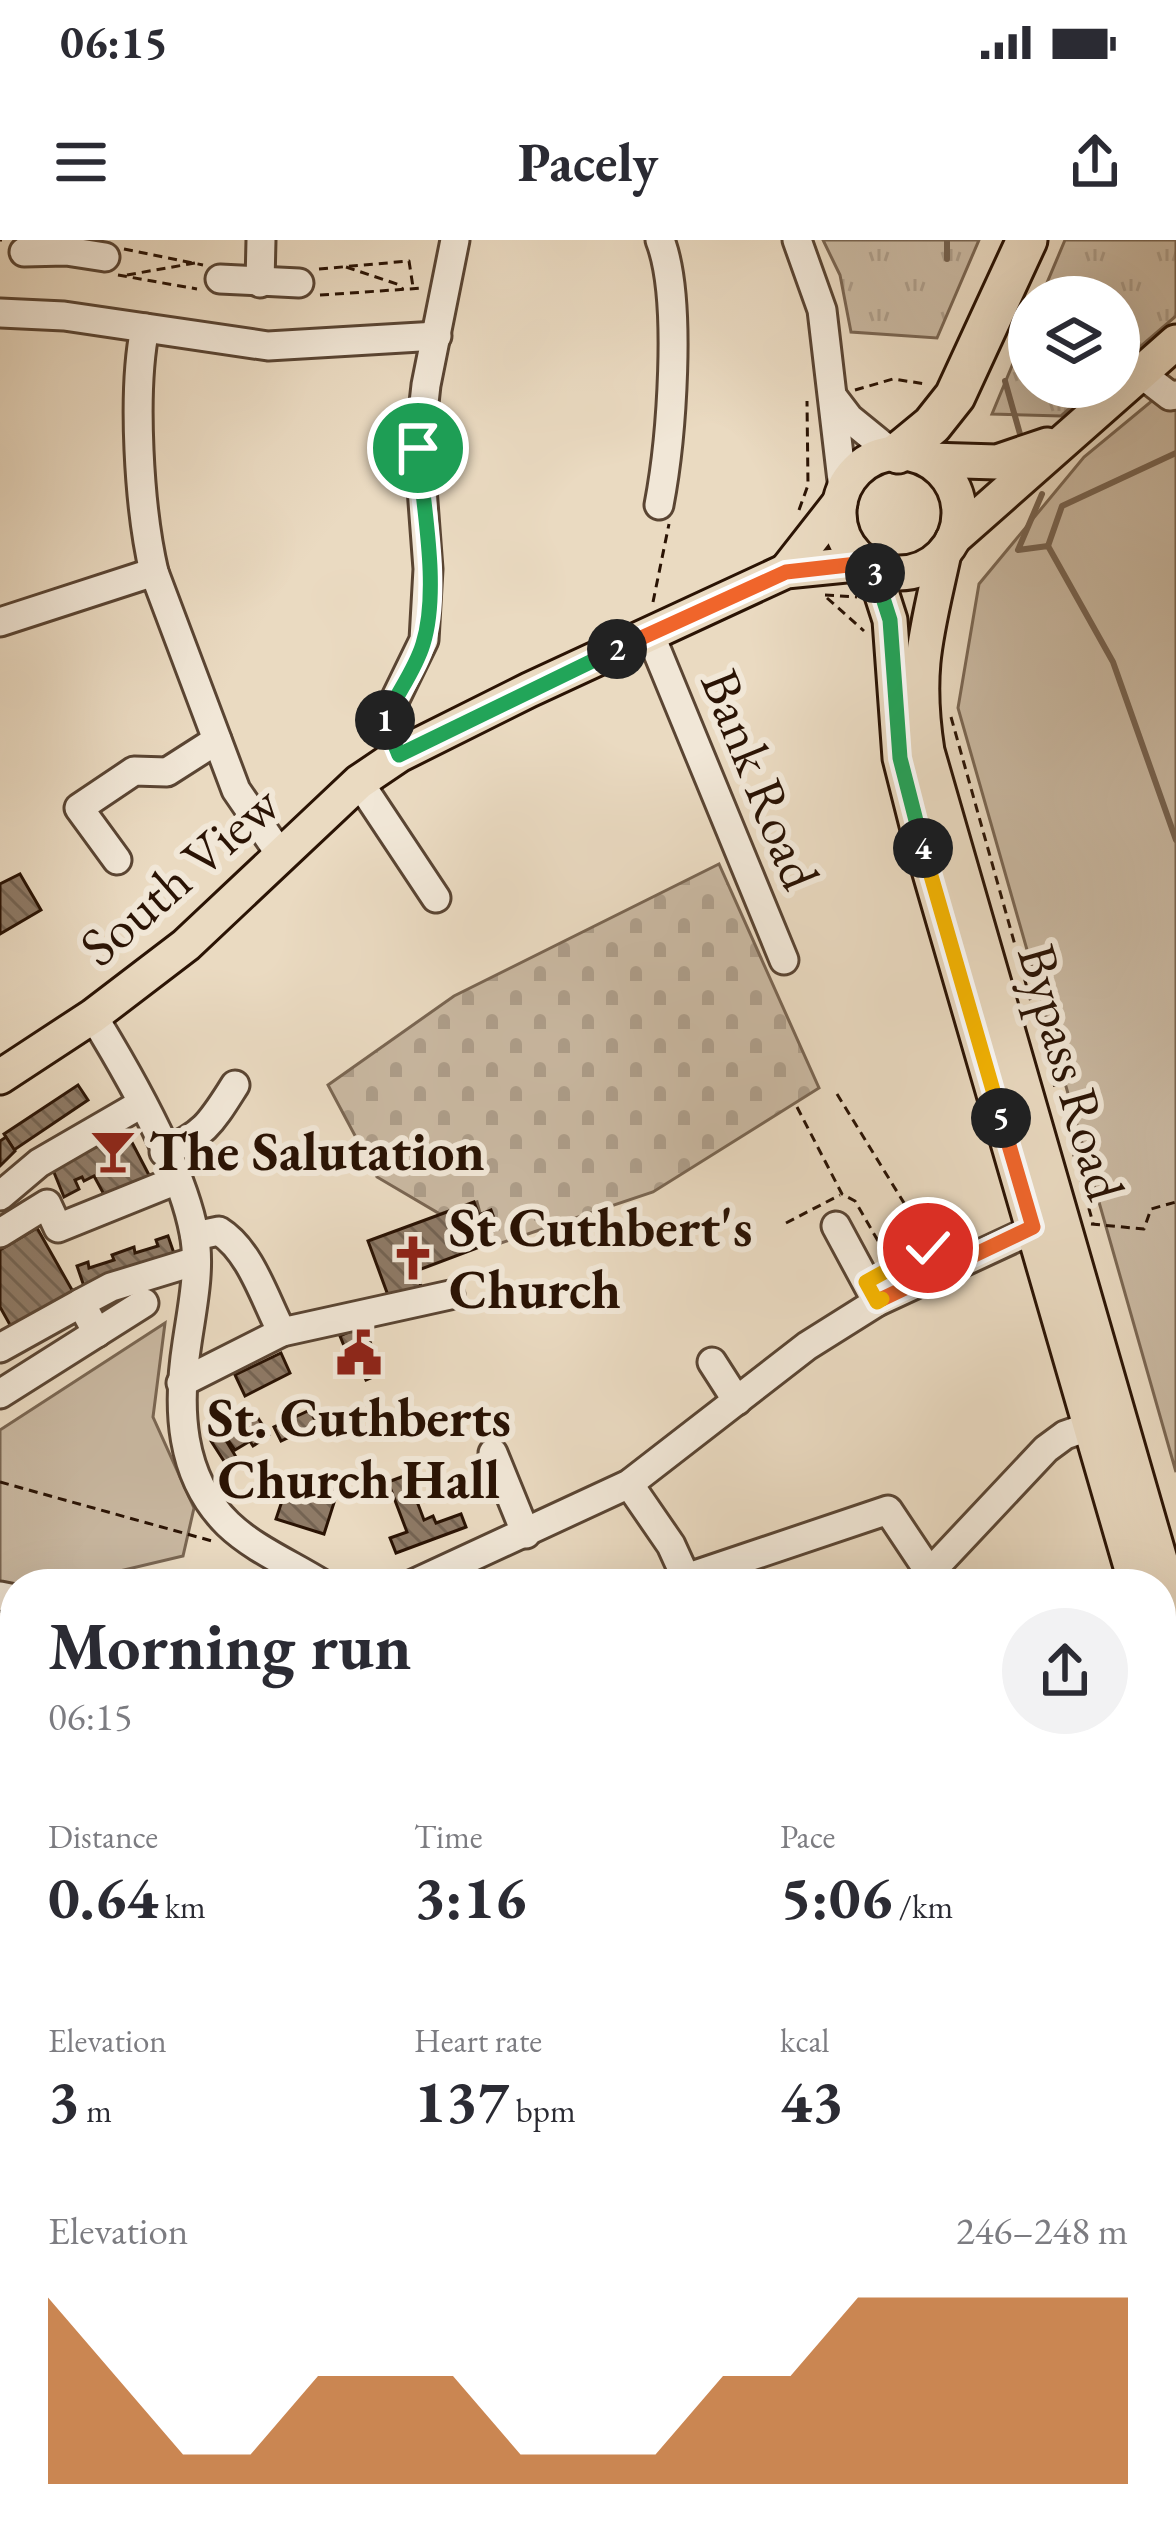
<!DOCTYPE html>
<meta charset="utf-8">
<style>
body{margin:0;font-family:"EB Garamond",serif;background:#f2f2f3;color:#2b2b33;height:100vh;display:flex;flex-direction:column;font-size:45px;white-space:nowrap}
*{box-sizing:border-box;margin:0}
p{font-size:39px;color:#7c7c81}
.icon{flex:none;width:66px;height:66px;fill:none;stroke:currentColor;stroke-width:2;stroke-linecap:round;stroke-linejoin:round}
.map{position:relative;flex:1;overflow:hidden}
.side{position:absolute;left:0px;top:1329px;width:1176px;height:975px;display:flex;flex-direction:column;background:#fff;border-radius:48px 48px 0 0;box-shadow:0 12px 48px #0002}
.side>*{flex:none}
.tools{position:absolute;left:1008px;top:36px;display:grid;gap:24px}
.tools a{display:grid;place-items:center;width:132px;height:132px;border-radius:50%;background:#fff;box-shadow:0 12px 48px #0002;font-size:60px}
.pin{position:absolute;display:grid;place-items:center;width:102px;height:102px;color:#fff;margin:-51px;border:6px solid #fff;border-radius:50%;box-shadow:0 3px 12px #0007}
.km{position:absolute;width:60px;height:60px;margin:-30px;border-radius:50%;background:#222;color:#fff;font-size:33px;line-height:60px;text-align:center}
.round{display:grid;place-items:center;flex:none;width:126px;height:126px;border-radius:63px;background:#f2f2f3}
.head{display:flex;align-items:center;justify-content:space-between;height:204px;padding:0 48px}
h1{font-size:66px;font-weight:700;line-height:90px}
.stats{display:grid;grid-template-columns:repeat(3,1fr);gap:18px;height:204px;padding:12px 48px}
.stats div{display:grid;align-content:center}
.stats b{font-size:60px;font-weight:700}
.stats small{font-size:33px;font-weight:400}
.stats p{font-size:33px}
.chart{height:336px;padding:24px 48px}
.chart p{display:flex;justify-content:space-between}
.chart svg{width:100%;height:216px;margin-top:12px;fill:#b45309;opacity:.7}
.status{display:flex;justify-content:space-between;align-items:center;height:84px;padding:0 60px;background:#fff;direction:ltr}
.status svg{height:33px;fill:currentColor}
header{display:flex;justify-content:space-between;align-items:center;height:156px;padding:0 48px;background:#fff;font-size:54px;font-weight:700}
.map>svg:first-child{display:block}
.grass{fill:url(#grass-tufts);stroke:#7a6652;stroke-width:3}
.cemetery{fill:url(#cemetery-stones);stroke:#7a6652;stroke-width:3}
.green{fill:#c9b8a1;stroke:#7a6652;stroke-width:3}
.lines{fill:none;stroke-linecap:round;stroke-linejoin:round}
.stream{stroke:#76624f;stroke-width:6}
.building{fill:url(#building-back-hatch);stroke:#2a1304;stroke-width:3}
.minor-casing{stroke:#5a4533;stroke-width:33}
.major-casing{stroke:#2a1304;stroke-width:39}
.highway-casing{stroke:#2a1304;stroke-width:45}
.path{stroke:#2a1304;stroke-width:3;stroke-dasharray:9 6;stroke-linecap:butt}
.minor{stroke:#f1e7d7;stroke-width:27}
.major{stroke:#eadac1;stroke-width:33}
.highway{stroke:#eadac1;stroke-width:39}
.split-1-casing{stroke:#fff;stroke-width:24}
.split-2-casing{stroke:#fff;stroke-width:24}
.split-3-casing{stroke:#fff;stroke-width:24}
.split-4-casing{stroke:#fff;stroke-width:24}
.split-5-casing{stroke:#fff;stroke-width:24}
.split-6-casing{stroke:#fff;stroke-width:24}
.split-7-casing{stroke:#fff;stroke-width:24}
.split-1{stroke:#22a559;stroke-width:15}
.split-2{stroke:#22a559;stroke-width:15}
.split-3{stroke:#f0652b;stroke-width:15}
.split-4{stroke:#22a559;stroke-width:15}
.split-5{stroke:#f5b400;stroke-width:15}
.split-6{stroke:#f0652b;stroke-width:15}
.split-7{stroke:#f5b400;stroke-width:15}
.labels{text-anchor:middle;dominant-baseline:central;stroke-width:12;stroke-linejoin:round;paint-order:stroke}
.street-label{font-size:54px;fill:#2a1304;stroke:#f1e7d7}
.poi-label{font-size:54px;font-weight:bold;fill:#2a1304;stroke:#f1e7d7;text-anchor:start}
</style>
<div class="status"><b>06:15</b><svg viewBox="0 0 49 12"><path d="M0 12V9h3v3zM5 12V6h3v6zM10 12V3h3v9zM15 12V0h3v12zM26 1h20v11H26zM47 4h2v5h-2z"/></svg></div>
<header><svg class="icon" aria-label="menu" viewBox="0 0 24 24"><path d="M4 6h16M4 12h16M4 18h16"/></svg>Pacely<svg class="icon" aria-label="share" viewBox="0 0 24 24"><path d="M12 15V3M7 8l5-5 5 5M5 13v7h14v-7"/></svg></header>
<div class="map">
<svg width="1176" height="2302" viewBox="0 0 1176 2302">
<defs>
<pattern id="grass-tufts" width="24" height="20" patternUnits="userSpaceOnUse" patternTransform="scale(3)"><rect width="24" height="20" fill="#c9b8a1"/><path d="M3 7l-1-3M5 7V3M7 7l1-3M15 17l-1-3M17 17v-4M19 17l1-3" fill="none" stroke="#ad9d89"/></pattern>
<pattern id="cemetery-stones" width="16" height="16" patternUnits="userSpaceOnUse" patternTransform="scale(3)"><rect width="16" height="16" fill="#c9b8a1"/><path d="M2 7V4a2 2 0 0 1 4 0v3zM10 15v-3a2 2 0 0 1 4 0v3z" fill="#ad9d89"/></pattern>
<pattern id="building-back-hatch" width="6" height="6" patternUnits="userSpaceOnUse" patternTransform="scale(3)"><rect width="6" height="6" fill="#8e7a66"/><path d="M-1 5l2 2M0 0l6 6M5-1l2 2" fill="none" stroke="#746352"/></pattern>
</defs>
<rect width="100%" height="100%" fill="#eadac1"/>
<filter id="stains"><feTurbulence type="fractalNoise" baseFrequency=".00167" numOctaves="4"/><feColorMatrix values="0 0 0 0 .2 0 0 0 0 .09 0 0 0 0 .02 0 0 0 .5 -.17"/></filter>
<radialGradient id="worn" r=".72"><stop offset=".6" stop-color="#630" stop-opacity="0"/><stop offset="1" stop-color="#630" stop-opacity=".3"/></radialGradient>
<g class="grass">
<polygon points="823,0 979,0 937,98 851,92 840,35"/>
<polygon points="1065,0 1176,0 1176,76 1119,125 1119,57 1041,57"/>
<polygon points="1029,85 1029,147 1094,147 1061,176 992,174"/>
</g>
<polygon class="cemetery" points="719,624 819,848 653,952 489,1007 477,962 440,974 377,937 328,845 454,756"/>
<g class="green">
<polygon points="1176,141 1176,1232 958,468 979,344 1084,217"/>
<polygon points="165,1083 153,1177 194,1268 183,1316 65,1344 15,1344 15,1354 0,1348 0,1190"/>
<polygon points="1176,1829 1176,2102 1161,2089 1161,1832"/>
</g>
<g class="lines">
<g class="stream">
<polyline points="947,19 947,0"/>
<polyline points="1005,141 1020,194"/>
<polyline points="1042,254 1018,310 1048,306 1113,422 1176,600"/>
<polyline points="1048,306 1062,266 1176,213"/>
</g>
</g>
<g class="building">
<polygon points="20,634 41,670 0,694 0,644"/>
<polygon points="78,845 88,860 14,910 4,894"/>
<polygon points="126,891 150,937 107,960 94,936 84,941 82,937 75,940 79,949 64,957 53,930"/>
<polygon points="6,897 15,911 0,926 0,901"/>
<polygon points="474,962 479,975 491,970 498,989 484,994 488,1004 416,1031 421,1046 389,1058 368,1001"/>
<polygon points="37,988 76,1057 14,1092 0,1067 0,1010"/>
<polygon points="168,996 177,1022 86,1052 77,1026 88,1022 89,1028 114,1020 112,1015 134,1007 135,1013 158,1006 156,1000"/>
<polygon points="365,1085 380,1134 366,1140 355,1115 349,1118 340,1096"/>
<polygon points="281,1113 290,1133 245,1156 235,1135"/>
<polygon points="310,1170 317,1184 281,1201 274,1187"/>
<polygon points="256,1175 269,1195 253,1206 240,1186"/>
<polygon points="237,1183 250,1201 235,1210 223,1193"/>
<polygon points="222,1194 241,1225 231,1232 211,1201"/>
<polygon points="292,1231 339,1247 324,1294 276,1279"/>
<polygon points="407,1235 424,1280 433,1276 436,1283 461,1274 466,1287 396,1313 390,1298 407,1292 388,1242"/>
</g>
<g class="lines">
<g class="minor-casing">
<g id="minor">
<polyline points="797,0 822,70 843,249"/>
<polyline points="24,12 66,11 105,17"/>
<polyline points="220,39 299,43"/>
<polyline points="260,43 261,0"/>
<polyline points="0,73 64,76 268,106 437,96"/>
<path d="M145,88C132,152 139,268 154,332L236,550L282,617"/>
<polyline points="1139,132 1170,156 1176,155"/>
<polyline points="833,157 849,178 892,213"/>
<path d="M659,265C671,202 683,59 660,0"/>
<polyline points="0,382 154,332"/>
<polyline points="650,394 784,720"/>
<polyline points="399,515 385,480 424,400 428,329 419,208 426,145 455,0"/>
<polyline points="359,542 436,658"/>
<polyline points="117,620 79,568 134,531 167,532 217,500"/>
<path d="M93,776C128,833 182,928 194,993C201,1028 192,1068 187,1103C177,1167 179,1236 228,1284C254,1309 292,1325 322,1344"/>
<path d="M164,912C205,895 212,881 235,845"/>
<polyline points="0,956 39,923 141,864"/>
<polyline points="836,986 877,1062"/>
<polyline points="0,993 47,964 58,988 177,940"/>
<path d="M195,996L219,991C251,1011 265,1060 282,1092"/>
<polyline points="81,1063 111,1047 196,1021"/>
<polyline points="0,1108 81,1063 97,1093"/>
<polyline points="712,1122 737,1161"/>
<polyline points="181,1143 282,1092 450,1055"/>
<polyline points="0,1154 144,1063"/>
<polyline points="493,1213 526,1294"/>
<polyline points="629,1244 671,1305 686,1338 888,1270 930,1333"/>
<polyline points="413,1344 629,1244 807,1106 877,1062 1047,983"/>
<polyline points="919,1344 1046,1209 1065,1195 1091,1186"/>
<polyline points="0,1356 15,1359"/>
<polyline points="1161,1534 1176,1640"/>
<polyline points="0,1717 15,1714"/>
<polyline points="0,2022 15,2019"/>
<polyline points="1161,2110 1176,2123"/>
<polyline points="119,2289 121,2302"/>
<polyline points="422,2289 448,2302"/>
<polyline points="935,2289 942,2302"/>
<polyline points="632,2302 660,2289"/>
</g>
</g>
<g class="major-casing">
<g id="major">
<circle cx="899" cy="273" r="60"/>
<polyline points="929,220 997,222 1047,205"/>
<polyline points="953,299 1176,102"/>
<path d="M944,313C927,392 914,428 927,511L1176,1375"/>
<polyline points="873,327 890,380 900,518 923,609 1136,1344"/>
<polyline points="786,331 840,262"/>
<polyline points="0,837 93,776 186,705 359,542 399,515 529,450 786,331 866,323"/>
<polyline points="1161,1428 1176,1479"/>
</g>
</g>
<g class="highway-casing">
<polyline id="highway" points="898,213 932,185 955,156 1027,0"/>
</g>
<g class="path">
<polyline points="0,0 2,0"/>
<polyline points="124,9 203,25"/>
<polyline points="346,27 400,45 403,50"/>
<polyline points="319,29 409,21 413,47"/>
<polyline points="118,35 197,49"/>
<polyline points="127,35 195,23"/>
<polyline points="320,55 424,48"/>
<polyline points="855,150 893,139 926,144"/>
<polyline points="799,270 808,245 807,161"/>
<polyline points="825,355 857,357"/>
<polyline points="827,358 864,391"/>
<polyline points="653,362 669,284"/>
<polyline points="951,477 1093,983"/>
<polyline points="837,854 928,1002 928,1008 894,1027"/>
<polyline points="797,867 842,954 855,961 893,1027"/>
<polyline points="786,983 840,955"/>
<polyline points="1091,984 1144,989 1151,969 1176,962"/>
<polyline points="0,1242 212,1301"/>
<polyline points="1161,1858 1176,1856"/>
<polyline points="1161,1921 1167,1909 1176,1903"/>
<polyline points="1161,1977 1172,1987 1174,2011 1161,2037"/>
<polyline points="1161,2041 1166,2068 1176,2080"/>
</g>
<use href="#minor" class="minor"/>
<use href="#major" class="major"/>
<use href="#highway" class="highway"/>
</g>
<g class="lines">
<g class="split-1-casing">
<path id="split-1" d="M385,480C396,454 415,431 423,404C440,349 423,266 418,208"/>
</g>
<g class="split-2-casing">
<polyline id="split-2" points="385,480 399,515 617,409"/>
</g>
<g class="split-3-casing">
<polyline id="split-3" points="617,409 786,332 866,323 875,333"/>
</g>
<g class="split-4-casing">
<polyline id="split-4" points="875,333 890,380 900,518 923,608"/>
</g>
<g class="split-5-casing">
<polyline id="split-5" points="923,608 1001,878"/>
</g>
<g class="split-6-casing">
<polyline id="split-6" points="882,1059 1033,987 1001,878"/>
</g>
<g class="split-7-casing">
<polyline id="split-7" points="882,1059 877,1062 866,1042 928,1008"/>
</g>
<use href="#split-1" class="split-1"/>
<use href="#split-2" class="split-2"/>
<use href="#split-3" class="split-3"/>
<use href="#split-4" class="split-4"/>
<use href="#split-5" class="split-5"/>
<use href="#split-6" class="split-6"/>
<use href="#split-7" class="split-7"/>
</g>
<defs>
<g id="bar-bare" transform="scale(3.6)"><path d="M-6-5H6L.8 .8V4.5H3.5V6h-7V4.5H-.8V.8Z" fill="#8f2418" stroke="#f1e7d7" stroke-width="2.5" paint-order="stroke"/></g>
<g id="church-bare" transform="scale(3.6)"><path d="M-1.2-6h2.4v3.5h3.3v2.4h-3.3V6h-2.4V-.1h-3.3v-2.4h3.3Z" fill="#8f2418" stroke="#f1e7d7" stroke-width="2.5" paint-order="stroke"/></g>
<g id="civic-bare" transform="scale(3.6)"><path d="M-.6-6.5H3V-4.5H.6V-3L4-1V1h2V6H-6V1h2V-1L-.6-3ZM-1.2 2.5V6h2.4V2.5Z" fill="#8f2418" stroke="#f1e7d7" stroke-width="2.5" paint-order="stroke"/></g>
</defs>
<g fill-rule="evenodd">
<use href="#bar-bare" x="113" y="911"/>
<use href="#church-bare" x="413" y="1018"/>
<use href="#civic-bare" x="359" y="1113"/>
</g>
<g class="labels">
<g class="street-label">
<text transform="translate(761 539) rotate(68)">Bank Road</text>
<text transform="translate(179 635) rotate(-41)">South View</text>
<text transform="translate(1072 832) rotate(74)">Bypass Road</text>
</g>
<g class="poi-label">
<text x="149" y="911">The Salutation</text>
<text x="449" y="987">St Cuthbert's<tspan x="449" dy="62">Church</tspan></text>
<text x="359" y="1177" text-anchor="middle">St. Cuthberts<tspan x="359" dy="62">Church Hall</tspan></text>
</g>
</g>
<rect width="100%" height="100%" filter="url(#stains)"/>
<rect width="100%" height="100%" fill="url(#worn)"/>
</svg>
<div class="tools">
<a><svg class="icon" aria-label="layers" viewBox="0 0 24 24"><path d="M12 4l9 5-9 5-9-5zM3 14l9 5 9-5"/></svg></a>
</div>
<div class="pin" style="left:418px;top:208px;background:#1e9e55"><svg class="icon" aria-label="arrive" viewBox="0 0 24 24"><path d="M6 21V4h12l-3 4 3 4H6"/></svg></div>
<div class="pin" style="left:928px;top:1008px;background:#d93025"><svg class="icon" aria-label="check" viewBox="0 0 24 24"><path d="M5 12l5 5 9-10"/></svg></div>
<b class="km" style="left:385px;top:480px">1</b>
<b class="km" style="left:617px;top:409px">2</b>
<b class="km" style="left:875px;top:333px">3</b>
<b class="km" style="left:923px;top:608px">4</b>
<b class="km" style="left:1001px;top:878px">5</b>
<section class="side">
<div class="head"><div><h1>Morning run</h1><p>06:15</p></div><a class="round"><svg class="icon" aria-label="share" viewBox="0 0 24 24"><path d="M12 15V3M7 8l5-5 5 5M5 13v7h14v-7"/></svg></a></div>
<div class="stats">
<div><p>Distance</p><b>0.64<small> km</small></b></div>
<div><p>Time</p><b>3:16</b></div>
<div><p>Pace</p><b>5:06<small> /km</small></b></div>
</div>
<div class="stats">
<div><p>Elevation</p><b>3<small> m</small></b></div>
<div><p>Heart rate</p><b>137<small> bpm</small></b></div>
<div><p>kcal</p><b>43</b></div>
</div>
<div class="chart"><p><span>Elevation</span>246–248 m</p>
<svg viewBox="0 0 160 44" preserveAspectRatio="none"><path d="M0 44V6L10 22L20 38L30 38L40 22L50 22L60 22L70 38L80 38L90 38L100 22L110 22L120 6L130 6L140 6L150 6L160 6V44z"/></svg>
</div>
</section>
</div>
